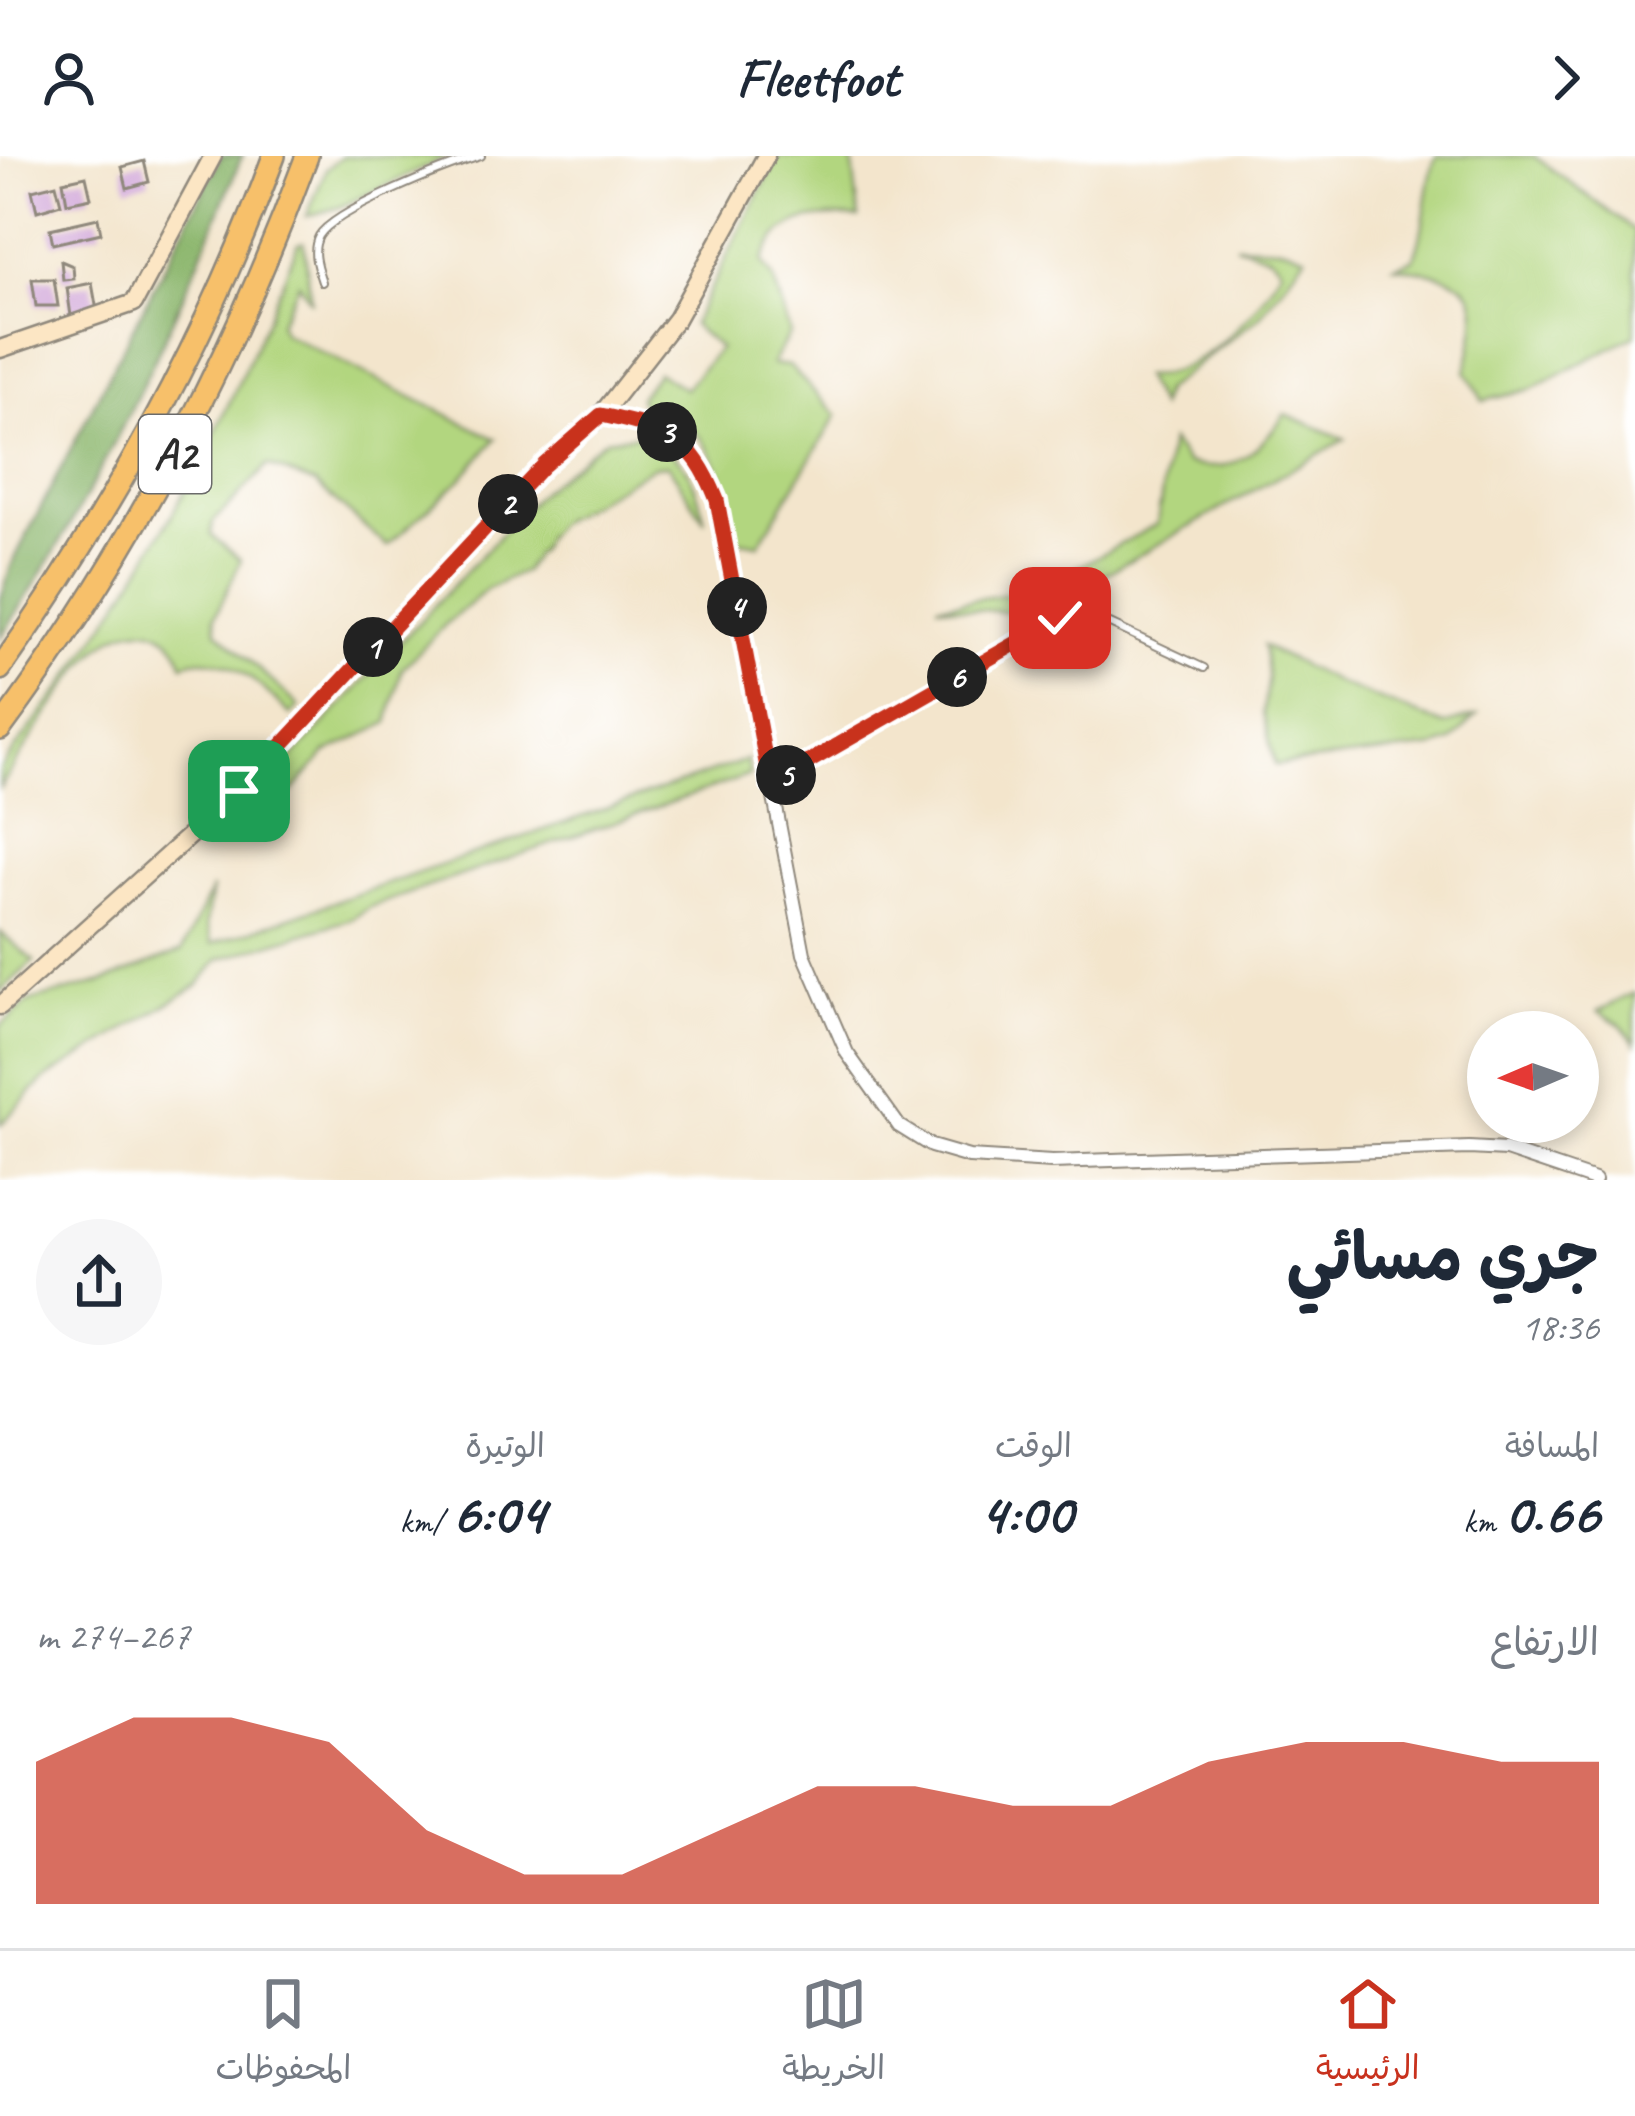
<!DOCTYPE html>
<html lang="ar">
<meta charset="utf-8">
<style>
body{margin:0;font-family:Caveat,"Playpen Sans Arabic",sans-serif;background:#f6f6f7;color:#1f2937;direction:rtl;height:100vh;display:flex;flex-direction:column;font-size:45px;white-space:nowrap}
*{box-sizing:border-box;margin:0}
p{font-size:39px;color:#747a83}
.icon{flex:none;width:66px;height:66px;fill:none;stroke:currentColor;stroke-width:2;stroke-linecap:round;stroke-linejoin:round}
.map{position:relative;height:1024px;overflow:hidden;direction:ltr}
.panel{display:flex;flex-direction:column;background:#fff;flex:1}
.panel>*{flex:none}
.needle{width:78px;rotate:268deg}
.controls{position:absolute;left:1467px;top:855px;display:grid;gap:24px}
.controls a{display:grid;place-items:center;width:132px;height:132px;border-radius:50%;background:#fff;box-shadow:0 6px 18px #0003;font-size:60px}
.pin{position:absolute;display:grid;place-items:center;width:102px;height:102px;color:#fff;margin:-51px;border-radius:24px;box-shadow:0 6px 18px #0006}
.km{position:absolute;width:60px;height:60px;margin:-30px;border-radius:50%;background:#222;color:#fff;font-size:33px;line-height:60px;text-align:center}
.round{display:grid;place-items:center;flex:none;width:126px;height:126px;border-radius:63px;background:#f6f6f7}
.head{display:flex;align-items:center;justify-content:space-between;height:204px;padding:0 36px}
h1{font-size:66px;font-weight:700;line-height:90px}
.figures{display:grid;grid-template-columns:repeat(3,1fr);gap:18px;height:204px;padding:12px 36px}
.figures div{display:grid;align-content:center}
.figures b{font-size:60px;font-weight:700}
.figures small{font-size:33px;font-weight:400}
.figures p{font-size:33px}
.chart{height:336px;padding:24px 36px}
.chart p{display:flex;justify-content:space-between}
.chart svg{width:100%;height:216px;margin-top:12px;fill:#c8321e;opacity:.7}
header{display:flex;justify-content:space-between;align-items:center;height:156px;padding:0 36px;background:#fff;font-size:54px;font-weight:700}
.tab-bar{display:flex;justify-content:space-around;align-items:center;height:168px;border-top:3px solid #e0e1e3;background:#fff;font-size:33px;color:#747a83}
.tab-bar a{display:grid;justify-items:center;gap:6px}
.tab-bar .on{color:#c8321e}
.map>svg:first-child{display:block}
.green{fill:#b2d67f;stroke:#6e8055;stroke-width:3}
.forest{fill:#8db76e;stroke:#5c714c;stroke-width:3}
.building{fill:#d4acdb}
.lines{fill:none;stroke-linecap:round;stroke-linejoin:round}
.lane-casing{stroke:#8f887c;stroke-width:10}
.street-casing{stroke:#8f887c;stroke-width:16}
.secondary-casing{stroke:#8f887c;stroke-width:21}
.highway-casing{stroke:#8f887c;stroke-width:26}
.lane{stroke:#fff;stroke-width:6}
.street{stroke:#fff;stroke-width:12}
.secondary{stroke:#fce6c4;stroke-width:16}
.highway{stroke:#f7c06b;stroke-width:21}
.route-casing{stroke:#fff;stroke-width:24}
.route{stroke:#c8321e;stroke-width:15}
.labels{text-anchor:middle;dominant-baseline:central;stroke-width:10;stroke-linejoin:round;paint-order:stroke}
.shield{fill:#fff;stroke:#6b6b6b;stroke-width:3}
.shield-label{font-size:45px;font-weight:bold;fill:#2b2b2b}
</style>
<header><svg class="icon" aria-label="forward" viewBox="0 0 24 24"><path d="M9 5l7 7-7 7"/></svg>Fleetfoot<svg class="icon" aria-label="person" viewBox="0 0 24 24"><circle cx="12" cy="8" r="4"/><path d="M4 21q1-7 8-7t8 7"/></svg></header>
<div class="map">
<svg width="1635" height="1024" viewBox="0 0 1635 1024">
<rect width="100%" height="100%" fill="#fff"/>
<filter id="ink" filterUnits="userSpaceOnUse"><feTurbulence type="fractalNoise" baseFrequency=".00833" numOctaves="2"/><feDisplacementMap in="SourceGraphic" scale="24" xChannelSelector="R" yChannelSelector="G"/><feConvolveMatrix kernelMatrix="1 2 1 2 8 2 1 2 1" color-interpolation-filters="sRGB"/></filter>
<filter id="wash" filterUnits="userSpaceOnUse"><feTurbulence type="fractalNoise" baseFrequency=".004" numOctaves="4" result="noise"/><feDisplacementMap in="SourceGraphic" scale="48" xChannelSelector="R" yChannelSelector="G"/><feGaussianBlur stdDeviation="2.7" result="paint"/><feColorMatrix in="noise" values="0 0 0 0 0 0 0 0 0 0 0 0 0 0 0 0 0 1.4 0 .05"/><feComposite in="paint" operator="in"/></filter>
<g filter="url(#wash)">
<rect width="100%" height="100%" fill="#f3e5cc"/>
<g class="green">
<polygon points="343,0 449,0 340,51 307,60 326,13"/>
<path d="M778,0H852L859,62C815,59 779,60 762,106L773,122L790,177L772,208L789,210L837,259L759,388L734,384C728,345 720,286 680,265C670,259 655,257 644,253L639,242L657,216L685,233L719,192L692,169Z"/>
<path d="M1436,0H1534L1635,75V179L1532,233L1483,245L1466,215C1487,130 1476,123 1395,110L1413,103C1427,73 1424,33 1436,0Z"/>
<path d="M304,86L311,146L299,127L279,167L283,177L496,283L460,324L387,390L316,328L268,309L213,366L211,379L241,404L215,461L217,475L299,550L291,559C262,531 225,491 183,508C173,469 134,463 104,488C77,509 21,599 0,632V613C31,571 65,530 93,487C177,363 244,226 298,87Z"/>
<path d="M1235,89L1285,91L1306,99L1259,161L1163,235L1159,251L1143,221C1199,220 1257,160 1281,112L1271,100Z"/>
<path d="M1285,258L1345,283L1056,446L1002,456L937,449L1036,434L1157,368L1170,285L1187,307C1234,322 1260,293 1285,258Z"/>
<path d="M637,279C684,294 694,320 705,365L668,309L654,310L555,368L524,415L486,434L446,468L402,513L388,567L326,597L280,649L253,664L242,656L542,334L605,283Z"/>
<polygon points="1263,490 1342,529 1444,569 1476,560 1451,586 1437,591 1275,609 1263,557 1268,521"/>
<polygon points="747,604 750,619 370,751 352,763 219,803 198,829 45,923 0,969 0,870 30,845 103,826 182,795 212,732 206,768 212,788"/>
<polygon points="0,776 34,805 0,836"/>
<polygon points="1635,837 1635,887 1620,868 1598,855"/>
</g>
<path class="forest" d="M221,0H242C175,166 101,333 0,482V445L11,410Z"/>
<g id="blocks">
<g class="building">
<polygon points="144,5 149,26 127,32 122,11"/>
<polygon points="86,20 91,42 67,47 63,25"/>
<polygon points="56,28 61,48 37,55 32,34"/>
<polygon points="98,62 101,77 53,88 50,73"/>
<polygon points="61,105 73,110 74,123 63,124"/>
<polygon points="32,123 54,123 58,150 36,150"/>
<polygon points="92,127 97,155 71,160 67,132"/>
</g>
</g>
</g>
<g filter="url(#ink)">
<use href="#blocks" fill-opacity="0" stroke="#8f887c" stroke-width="3"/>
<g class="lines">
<g class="lane-casing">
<g id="lane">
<path d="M322,126C317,111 311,95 319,80C334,54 448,10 481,0"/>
<polyline points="770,628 1061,462 1110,468 1204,512"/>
</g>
</g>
<g class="street-casing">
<path id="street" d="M601,259C667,273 691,279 717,344L804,798L847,897L899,970L931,990L969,1001L1052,1006L1469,992L1506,994L1595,1024"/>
</g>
<g class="secondary-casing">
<g id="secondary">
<polyline points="0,193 134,147 213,0"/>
<polyline points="0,850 239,635 544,309 601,259 676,163 766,0"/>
</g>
</g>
<g class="highway-casing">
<g id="highway">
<path d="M0,513C112,355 207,183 274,0"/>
<path d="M0,573C131,397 231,206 307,0"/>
</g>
</g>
<use href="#lane" class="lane"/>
<use href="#street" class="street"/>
<use href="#secondary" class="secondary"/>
<use href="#highway" class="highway"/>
</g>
</g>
<g class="lines" filter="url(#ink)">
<g class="route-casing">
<path id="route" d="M239,635L544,309L601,259C667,273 691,279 717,344L770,628L1060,462"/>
</g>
<use href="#route" class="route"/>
</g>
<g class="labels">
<rect class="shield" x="139" y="259" width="72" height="78" rx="9"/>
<g class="shield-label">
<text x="175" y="298">A2</text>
</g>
</g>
</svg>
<div class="controls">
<a><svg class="needle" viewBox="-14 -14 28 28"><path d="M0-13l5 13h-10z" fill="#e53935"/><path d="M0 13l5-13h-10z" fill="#747a83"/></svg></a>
</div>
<div class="pin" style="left:239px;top:635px;background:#1e9e55"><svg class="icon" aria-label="arrive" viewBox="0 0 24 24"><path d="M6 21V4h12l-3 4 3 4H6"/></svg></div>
<div class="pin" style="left:1060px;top:462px;background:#d93025"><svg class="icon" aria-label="check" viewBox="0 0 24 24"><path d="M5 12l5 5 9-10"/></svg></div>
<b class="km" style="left:373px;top:491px">1</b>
<b class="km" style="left:508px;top:348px">2</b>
<b class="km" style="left:667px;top:276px">3</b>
<b class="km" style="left:737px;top:451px">4</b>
<b class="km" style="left:786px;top:619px">5</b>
<b class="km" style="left:957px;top:521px">6</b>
</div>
<section class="panel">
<div class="head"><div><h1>جري مسائي</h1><p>18:36</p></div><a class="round"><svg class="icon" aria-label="share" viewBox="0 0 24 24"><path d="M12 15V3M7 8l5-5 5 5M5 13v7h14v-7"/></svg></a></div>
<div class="figures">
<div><p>المسافة</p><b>0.66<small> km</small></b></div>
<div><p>الوقت</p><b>4:00</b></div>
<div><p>الوتيرة</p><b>6:04<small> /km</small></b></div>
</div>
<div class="chart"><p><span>الارتفاع</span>267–274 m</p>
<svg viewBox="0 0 160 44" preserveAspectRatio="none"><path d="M0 44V15L10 6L20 6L30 11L40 29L50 38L60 38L70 29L80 20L90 20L100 24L110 24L120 15L130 11L140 11L150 15L160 15V44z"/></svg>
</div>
</section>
<nav class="tab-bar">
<a class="on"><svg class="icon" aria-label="home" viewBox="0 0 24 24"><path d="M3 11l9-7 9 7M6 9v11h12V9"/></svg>الرئيسية</a>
<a><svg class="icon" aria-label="map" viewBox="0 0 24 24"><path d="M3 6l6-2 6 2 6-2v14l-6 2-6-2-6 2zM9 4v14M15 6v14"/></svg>الخريطة</a>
<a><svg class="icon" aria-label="saved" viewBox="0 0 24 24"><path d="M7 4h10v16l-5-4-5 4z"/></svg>المحفوظات</a>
</nav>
